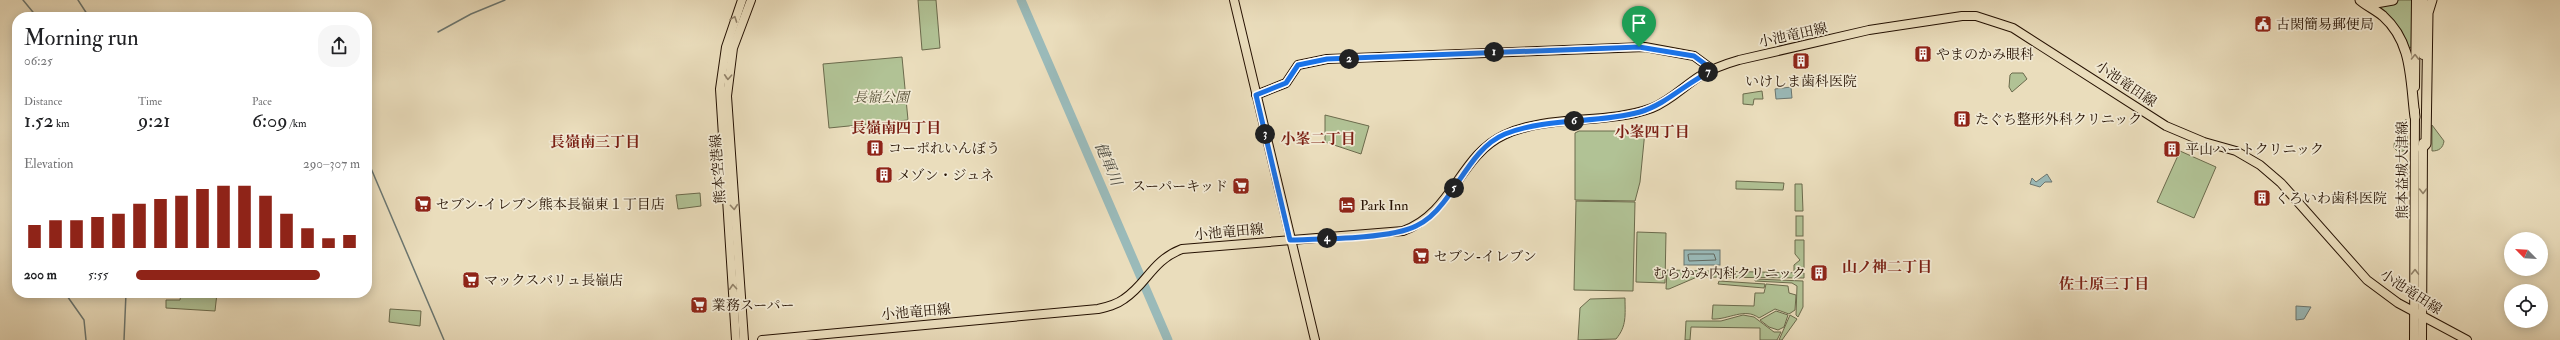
<!DOCTYPE html>
<meta charset="utf-8">
<style>
body{margin:0;font-family:"IM FELL Double Pica","Noto Serif JP",serif;background:#f6f6f6;color:#202124;height:100vh;display:flex;flex-direction:column;font-size:15px;white-space:nowrap}
*{box-sizing:border-box;margin:0}
p{font-size:13px;color:#757577}
.icon{flex:none;width:22px;height:22px;fill:none;stroke:currentColor;stroke-width:2;stroke-linecap:round;stroke-linejoin:round}
.map{position:relative;flex:1;overflow:hidden}
.drawer{position:absolute;left:12px;top:12px;width:360px;height:286px;display:flex;flex-direction:column;background:#fff;border-radius:16px;box-shadow:0 2px 10px #0003}
.drawer>*{flex:none}
.needle{width:26px;rotate:294deg}
.buttons{position:absolute;left:2504px;top:232px;display:grid;gap:8px}
.buttons a{display:grid;place-items:center;width:44px;height:44px;border-radius:50%;background:#fff;box-shadow:0 2px 10px #0003;font-size:20px}
.pin{position:absolute;display:grid;place-items:center;width:34px;height:34px;color:#fff;margin:-41px -17px;border-radius:50% 50% 50% 0;rotate:-45deg;box-shadow:0 0 4px #0007}
.pin .icon{rotate:45deg}
.km{position:absolute;width:20px;height:20px;margin:-10px;border-radius:50%;background:#222;color:#fff;font-size:11px;line-height:20px;text-align:center}
.round{display:grid;place-items:center;flex:none;width:42px;height:42px;border-radius:16px;background:#f6f6f6}
.head{display:flex;align-items:center;justify-content:space-between;height:68px;padding:0 12px}
h1{font-size:22px;font-weight:600;line-height:30px}
.stats{display:grid;grid-template-columns:repeat(3,1fr);gap:6px;height:68px;padding:4px 12px}
.stats div{display:grid;align-content:center}
.stats b{font-size:20px;font-weight:600}
.stats small{font-size:11px;font-weight:400}
.stats p{font-size:11px}
.chart{height:112px;padding:8px 12px}
.chart p{display:flex;justify-content:space-between}
.chart svg{width:100%;height:72px;margin-top:4px;stroke:#8f2418;stroke-width:6}
ul{padding:0 12px;list-style:none;font-size:13px}
li{display:grid;grid-template-columns:64px 48px 1fr;align-items:center;height:30px}
li i{height:10px;border-radius:5px;background:#8f2418}
.map>svg:first-child{display:block}
.green{fill:#b1c295;stroke:#6b6a4c}
.water{fill:#9abab9;stroke:#6b7670}
.lines{fill:none;stroke-linecap:round;stroke-linejoin:round}
.shore{stroke:#60665e;stroke-width:1}
.stream{stroke:#6b7670;stroke-width:1.5}
.river{stroke:#9abab9;stroke-width:9}
.major-casing{stroke:#251102;stroke-width:10}
.highway-casing{stroke:#251102;stroke-width:11}
.major{stroke:#eaddbc;stroke-width:8}
.highway{stroke:#eaddbc;stroke-width:9}
.oneway{stroke:#918168}
.route-casing{stroke:#fff;stroke-width:8}
.route{stroke:#1a73e8;stroke-width:5}
.labels{text-anchor:middle;dominant-baseline:central;stroke-width:3.5;stroke-linejoin:round;paint-order:stroke}
.poi-label{font-size:14px;fill:#251102;stroke:#f1e9d3;text-anchor:start}
.street-label{font-size:14px;fill:#251102;stroke:#f1e9d3}
.park-label{font-size:14px;font-style:italic;fill:#564f35;stroke:#f1e9d3}
.neighbourhood-label{font-size:15px;font-weight:bold;fill:#7a1f14;stroke:#f1e9d3}
.water-label{font-size:15px;font-style:italic;fill:#4e4c42;stroke:#f1e9d3}
</style>
<div class="map">
<svg width="2560" height="340" viewBox="0 0 2560 340">
<rect width="100%" height="100%" fill="#eaddbc"/>
<filter id="stains"><feTurbulence type="fractalNoise" baseFrequency=".005" numOctaves="4"/><feColorMatrix values="0 0 0 0 .2 0 0 0 0 .09 0 0 0 0 .02 0 0 0 .5 -.17"/></filter>
<radialGradient id="worn" r=".72"><stop offset=".6" stop-color="#630" stop-opacity="0"/><stop offset="1" stop-color="#630" stop-opacity=".3"/></radialGradient>
<g class="green">
<polygon points="918,0 936,0 940,48 922,50"/>
<polygon points="2399,0 2412,0 2412,47 2408,48 2366,1"/>
<polygon points="902,57 908,120 829,128 823,64"/>
<polygon points="2012,73 2023,73 2027,79 2012,92 2009,87 2010,75"/>
<polygon points="1762,91 1763,99 1754,99 1753,105 1743,104 1743,94"/>
<polygon points="1325,115 1369,126 1361,154 1325,142"/>
<path d="M2406,119L2408,150L2398,152L2394,148C2393,136 2406,132 2406,119Z"/>
<path d="M2432,125L2444,141C2443,148 2439,151 2432,151Z"/>
<polygon points="1579,131 1645,131 1640,182 1635,201 1575,200 1575,133"/>
<polygon points="2180,151 2216,167 2194,218 2157,202"/>
<polygon points="1736,181 1784,183 1783,190 1736,189"/>
<polygon points="1795,184 1802,184 1803,211 1795,211"/>
<polygon points="700,193 701,206 678,209 676,195"/>
<polygon points="1576,201 1635,202 1633,291 1574,290"/>
<rect x="1796" y="216" width="7" height="20"/>
<polygon points="1637,232 1666,233 1665,283 1636,282"/>
<polygon points="1795,240 1804,240 1804,271 1794,271 1794,265 1800,260 1795,254"/>
<polygon points="1667,270 1804,273 1804,278 1697,277 1669,289 1666,289"/>
<polygon points="1755,279 1803,281 1803,307 1798,317 1796,315 1797,286 1792,283 1755,281"/>
<polygon points="1719,281 1765,284 1764,288 1718,284"/>
<path d="M1766,284L1788,286L1789,293L1796,295L1795,310L1789,314L1775,309L1759,318C1745,307 1728,320 1712,319L1713,305L1754,306L1755,293H1764Z"/>
<polygon points="181,293 217,293 215,311 166,308 166,300 180,300"/>
<path d="M1625,298C1625,315 1627,326 1616,339L1578,340L1580,308L1590,299Z"/>
<polygon points="390,309 421,311 420,326 389,322"/>
<polygon points="1776,311 1788,315 1784,327 1778,330 1769,327 1760,320"/>
<polygon points="1743,315 1754,317 1774,332 1781,332 1777,340 1760,340 1760,328 1691,327 1690,340 1685,340 1686,321 1721,321"/>
<polygon points="1790,315 1797,319 1782,340 1779,340"/>
</g>
<g class="water">
<polygon points="1791,87 1792,98 1776,99 1775,89"/>
<polygon points="2047,174 2052,182 2045,182 2040,187 2030,184 2032,178 2036,182"/>
<rect x="1684" y="250" width="36" height="15"/>
<polygon points="2296,306 2311,307 2304,319 2296,320"/>
</g>
<g class="lines">
<polygon class="shore" points="1690,254 1714,254 1716,260 1689,261 1688,255"/>
<g class="stream">
<polyline points="23,0 37,17"/>
<polyline points="78,0 89,17"/>
<polyline points="438,32 471,14 505,0"/>
<polyline points="367,159 444,340"/>
<polyline points="65,293 84,320 86,340"/>
<polyline points="124,340 126,293"/>
</g>
<polyline class="river" points="1021,0 1168,340"/>
<g class="major-casing">
<g id="major">
<polyline points="1234,0 1315,340"/>
<polyline points="2423,55 2423,0"/>
<polyline points="2415,87 2416,0"/>
<polyline points="1256,95 1286,83 1298,65 1327,59 1645,47 1694,56 1713,70"/>
<polyline points="736,340 720,89 726,47 742,0"/>
<polyline points="744,340 727,96 733,48 751,0"/>
<path d="M762,340L1098,309C1107,307 1116,305 1124,299C1148,283 1151,261 1182,249L1403,231C1453,213 1459,156 1504,135C1548,114 1606,125 1652,108C1670,101 1684,86 1700,76C1712,69 1725,64 1739,60L1869,30L1962,16H1976L2013,28L2166,126L2204,142L2236,151L2260,165L2281,183L2367,280L2398,303L2467,340"/>
<polyline points="2414,340 2415,111"/>
<polyline points="2422,340 2423,143"/>
</g>
</g>
<g class="highway-casing">
<g id="highway">
<path d="M2360,0C2367,6 2376,10 2383,16C2413,43 2410,79 2415,117"/>
<polyline points="2369,0 2376,3 2393,0"/>
<polyline points="2422,148 2426,144 2428,13 2432,0"/>
</g>
</g>
<use href="#major" class="major"/>
<use href="#highway" class="highway"/>
</g>
<defs><path id="oneway-chevron" d="M-2-3.5L2.5 0L-2 3.5" fill="none" stroke-width="1.6" stroke-linecap="round" stroke-linejoin="round"/></defs>
<g class="oneway">
<use href="#oneway-chevron" transform="translate(734 19) rotate(-70)"/>
<use href="#oneway-chevron" transform="translate(2415 57) rotate(-89)"/>
<use href="#oneway-chevron" transform="translate(728 77) rotate(93)"/>
<use href="#oneway-chevron" transform="translate(2423 191) rotate(89)"/>
<use href="#oneway-chevron" transform="translate(734 207) rotate(85)"/>
<use href="#oneway-chevron" transform="translate(2415 272) rotate(-89)"/>
<use href="#oneway-chevron" transform="translate(733 287) rotate(-94)"/>
</g>
<g class="lines">
<g class="route-casing">
<path id="route" d="M1639,47L1694,56L1713,70C1687,82 1667,104 1640,112C1596,124 1548,117 1505,134C1476,146 1462,180 1443,203C1436,212 1427,221 1416,226C1391,239 1320,239 1290,240L1256,95L1286,83L1298,65L1327,59Z"/>
</g>
<use href="#route" class="route"/>
</g>
<defs>
<g id="civic-square" transform="scale(0.9)"><rect x="-9" y="-9" width="18" height="18" rx="4" fill="#8f2418" stroke="#f1e9d3"/><path d="M-.6-6.5H3V-4.5H.6V-3L4-1V1h2V6H-6V1h2V-1L-.6-3ZM-1.2 2.5V6h2.4V2.5Z" fill="#fff"/></g>
<g id="building-square" transform="scale(0.9)"><rect x="-9" y="-9" width="18" height="18" rx="4" fill="#8f2418" stroke="#f1e9d3"/><path d="M-4-6H4V6H1V3H-1V6H-4ZM-2.5-4.3h1.7v1.8h-1.7ZM.8-4.3h1.7v1.8H.8ZM-2.5-1h1.7V.8h-1.7ZM.8-1h1.7V.8H.8Z" fill="#fff"/></g>
<g id="supermarket-square" transform="scale(0.9)"><rect x="-9" y="-9" width="18" height="18" rx="4" fill="#8f2418" stroke="#f1e9d3"/><path d="M-6-5.5h2.5l.6 2H6L4.5 2H-2.5L-4.4-4H-6ZM-1.5 3.2a1.3 1.3 0 1 0 .1 0ZM3 3.2a1.3 1.3 0 1 0 .1 0Z" fill="#fff"/></g>
<g id="hotel-square" transform="scale(0.9)"><rect x="-9" y="-9" width="18" height="18" rx="4" fill="#8f2418" stroke="#f1e9d3"/><path d="M-6-4.5h1.5V1H6V5H4.5V3h-9V5H-6ZM-4 0a1.8 1.8 0 1 1 3.6 0ZM.5 0V-2.5h3Q6-2.5 6 0Z" fill="#fff"/></g>
</defs>
<g fill-rule="evenodd">
<use href="#civic-square" x="2263" y="24"/>
<use href="#building-square" x="1923" y="54"/>
<use href="#building-square" x="1801" y="61"/>
<use href="#building-square" x="1962" y="119"/>
<use href="#building-square" x="875" y="148"/>
<use href="#building-square" x="2172" y="149"/>
<use href="#building-square" x="884" y="175"/>
<use href="#supermarket-square" x="1241" y="186"/>
<use href="#building-square" x="2262" y="198"/>
<use href="#supermarket-square" x="423" y="204"/>
<use href="#hotel-square" x="1347" y="205"/>
<use href="#supermarket-square" x="1421" y="256"/>
<use href="#building-square" x="1819" y="273"/>
<use href="#supermarket-square" x="471" y="280"/>
<use href="#supermarket-square" x="699" y="305"/>
</g>
<g class="labels">
<g class="poi-label">
<text x="2276" y="24">古閑簡易郵便局</text>
<text x="1936" y="54">やまのかみ眼科</text>
<text x="1801" y="81" text-anchor="middle">いけしま歯科医院</text>
<text x="1975" y="119">たぐち整形外科クリニック</text>
<text x="888" y="148">コーポれいんぼう</text>
<text x="2185" y="149">平山ハートクリニック</text>
<text x="897" y="175">メゾン・ジュネ</text>
<text x="1228" y="186" text-anchor="end">スーパーキッド</text>
<text x="2275" y="198">くろいわ歯科医院</text>
<text x="436" y="204">セブン-イレブン熊本長嶺東１丁目店</text>
<text x="1360" y="205">Park Inn</text>
<text x="1434" y="256">セブン-イレブン</text>
<text x="1806" y="273" text-anchor="end">むらかみ内科クリニック</text>
<text x="484" y="280">マックスバリュ長嶺店</text>
<text x="712" y="305">業務スーパー</text>
</g>
<g class="street-label">
<text transform="translate(1793 35) rotate(-12)">小池竜田線</text>
<text transform="translate(2126 84) rotate(34)">小池竜田線</text>
<text transform="translate(718 169) rotate(-94)">熊本空港線</text>
<text transform="translate(2402 170) rotate(-90)">熊本益城大津線</text>
<text transform="translate(1229 232) rotate(-5)">小池竜田線</text>
<text transform="translate(2411 292) rotate(33)">小池竜田線</text>
<text transform="translate(916 312) rotate(-5)">小池竜田線</text>
</g>
<g class="park-label">
<text x="881" y="97">長嶺公園</text>
</g>
<g class="neighbourhood-label">
<text x="896" y="128">長嶺南四丁目</text>
<text x="1652" y="132">小峯四丁目</text>
<text x="1318" y="139">小峯二丁目</text>
<text x="595" y="142">長嶺南三丁目</text>
<text x="1887" y="267">山ノ神二丁目</text>
<text x="2104" y="284">佐土原三丁目</text>
</g>
<g class="water-label">
<text transform="translate(1108 164) rotate(67)">健軍川</text>
</g>
</g>
<rect width="100%" height="100%" filter="url(#stains)"/>
<rect width="100%" height="100%" fill="url(#worn)"/>
</svg>
<div class="buttons">
<a><svg class="needle" viewBox="-14 -14 28 28"><path d="M0-13l5 13h-10z" fill="#e53935"/><path d="M0 13l5-13h-10z" fill="#757577"/></svg></a>
<a><svg class="icon" aria-label="locate" viewBox="0 0 24 24"><circle cx="12" cy="12" r="6"/><path d="M12 2v4M12 18v4M2 12h4M18 12h4"/></svg></a>
</div>
<div class="pin" style="left:1639px;top:47px;background:#1e9e55"><svg class="icon" aria-label="arrive" viewBox="0 0 24 24"><path d="M6 21V4h12l-3 4 3 4H6"/></svg></div>
<b class="km" style="left:1494px;top:52px">1</b>
<b class="km" style="left:1349px;top:59px">2</b>
<b class="km" style="left:1265px;top:134px">3</b>
<b class="km" style="left:1327px;top:238px">4</b>
<b class="km" style="left:1454px;top:188px">5</b>
<b class="km" style="left:1574px;top:121px">6</b>
<b class="km" style="left:1708px;top:72px">7</b>
<section class="drawer">
<div class="head"><div><h1>Morning run</h1><p>06:25</p></div><a class="round"><svg class="icon" aria-label="share" viewBox="0 0 24 24"><path d="M12 15V3M7 8l5-5 5 5M5 13v7h14v-7"/></svg></a></div>
<div class="stats">
<div><p>Distance</p><b>1.52<small> km</small></b></div>
<div><p>Time</p><b>9:21</b></div>
<div><p>Pace</p><b>6:09<small> /km</small></b></div>
</div>
<div class="chart"><p><span>Elevation</span>290–307 m</p>
<svg viewBox="0 0 160 44" preserveAspectRatio="none"><path d="M5 44V30M15 44V27M25 44V27M35 44V25M45 44V23M55 44V17M65 44V14M75 44V12M85 44V8M95 44V6M105 44V6M115 44V12M125 44V23M135 44V32M145 44V38M155 44V36"/></svg>
</div>
<ul>
<li><b>200 m</b>5:55<i style="width:82%"></i></li>
</ul>
</section>
</div>
